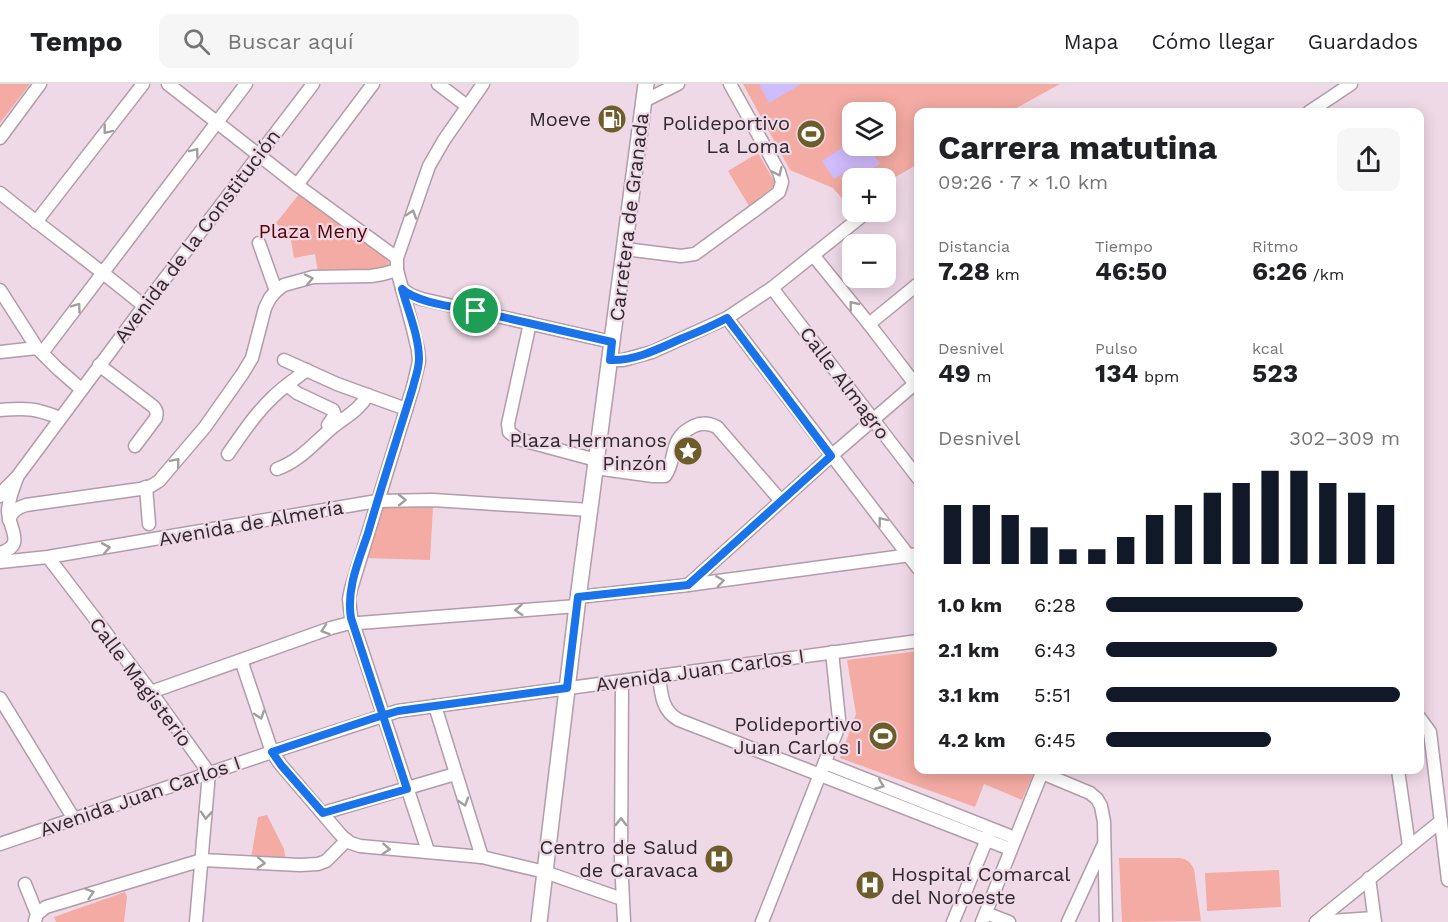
<!DOCTYPE html>
<html lang="es">
<meta charset="utf-8">
<style>
body{margin:0;font-family:"Work Sans",sans-serif;background:#f6f6f6;color:#202124;height:100vh;display:flex;flex-direction:column;font-size:22px;white-space:nowrap}
*{box-sizing:border-box;margin:0}
p{font-size:20px;color:#757577}
.icon{flex:none;width:33px;height:33px;fill:none;stroke:currentColor;stroke-width:2;stroke-linecap:round;stroke-linejoin:round}
.map{position:relative;flex:1;overflow:hidden}
.details{position:absolute;left:914px;top:24px;width:510px;height:666px;display:flex;flex-direction:column;background:#fff;border-radius:12px;box-shadow:0 3px 15px #0003}
.details>*{flex:none}
.buttons{position:absolute;left:842px;top:18px;display:grid;gap:12px}
.buttons a{display:grid;place-items:center;width:54px;height:54px;border-radius:12px;background:#fff;box-shadow:0 3px 15px #0003;font-size:30px}
.pin{position:absolute;display:grid;place-items:center;width:51px;height:51px;color:#fff;margin:-26px;border:3px solid #fff;border-radius:50%;box-shadow:0 2px 6px #0007}
.round{display:grid;place-items:center;flex:none;width:63px;height:63px;border-radius:12px;background:#f6f6f6}
.headline{display:flex;align-items:center;justify-content:space-between;height:102px;padding:0 24px}
h1{font-size:33px;font-weight:700;line-height:45px}
.stats{display:grid;grid-template-columns:repeat(3,1fr);gap:9px;height:102px;padding:6px 24px}
.stats div{display:grid;align-content:center}
.stats b{font-size:26px;font-weight:700}
.stats small{font-size:16px;font-weight:400}
.stats p{font-size:16px}
.chart{height:168px;padding:12px 24px}
.chart p{display:flex;justify-content:space-between}
.chart svg{width:100%;height:108px;margin-top:6px;stroke:#111827;stroke-width:6}
ul{padding:0 24px;list-style:none;font-size:20px}
li{display:grid;grid-template-columns:96px 72px 1fr;align-items:center;height:45px}
li i{height:15px;border-radius:8px;background:#111827}
header{display:flex;align-items:center;gap:36px;box-sizing:border-box;height:84px;padding:0 30px;background:#fff;border-bottom:2px solid #e0e0e0}
header strong{font-size:28px}
nav{display:flex;gap:33px;margin-inline-start:auto;font-size:21px}
.search{width:420px;height:54px;background:#f6f6f6;display:flex;align-items:center;gap:15px;box-sizing:border-box;padding:0 21px;border-radius:12px;color:#757577;font-size:22px}
.map>svg:first-child{display:block}
.green{fill:#f4aba3;fill-rule:evenodd}
.water{fill:#cfbcfc}
.lines{fill:none;stroke-linecap:round;stroke-linejoin:round}
.minor-casing{stroke:#b29ca9;stroke-width:15}
.major-casing{stroke:#b29ca9;stroke-width:18}
.minor{stroke:#fff;stroke-width:12}
.major{stroke:#fff;stroke-width:15}
.oneway{stroke:#a29ea0}
.route-casing{stroke:#fff;stroke-width:12}
.route{stroke:#1a73e8;stroke-width:8}
.labels{text-anchor:middle;dominant-baseline:central;stroke-width:4.5;stroke-linejoin:round;paint-order:stroke}
.poi-label{font-size:20px;fill:#30282d;stroke:#efd9e6;text-anchor:end}
.street-label{font-size:20px;fill:#30282d;stroke:#efd9e6}
.park-label{font-size:20px;fill:#560106;stroke:#efd9e6}
</style>
<header>
<strong>Tempo</strong>
<div class="search"><svg class="icon" aria-label="search" viewBox="0 0 24 24"><circle cx="10" cy="10" r="6"/><path d="M15 15l6 6"/></svg>Buscar aquí</div>
<nav><a>Mapa</a><a>Cómo llegar</a><a>Guardados</a></nav>
</header>
<div class="map">
<svg width="1448" height="838" viewBox="0 0 1448 838">
<rect width="100%" height="100%" fill="#efd9e6"/>
<g class="green">
<polygon points="0,0 30,0 0,39"/>
<path d="M743,0H1060L1009,28H918V80L885,99V94H852V118L847,120L833,104L790,86ZM852,28H885V62H852Z"/>
<polygon points="758,69 776,100 749,122 728,87"/>
<polygon points="300,109 387,174 389,180 385,186 318,189 315,170 294,174 291,156 276,139"/>
<polygon points="433,423 430,476 364,474 380,424"/>
<polygon points="918,567 918,686 1035,686 1022,716 984,700 975,723 840,674 856,630 847,576"/>
<polygon points="267,731 284,765 286,777 251,774 258,733"/>
<path d="M1119,774H1176C1185,774 1189,776 1194,785L1201,837L1122,838Z"/>
<polygon points="1279,786 1281,823 1207,827 1205,789"/>
<polygon points="125,808 127,813 124,838 56,838 54,833"/>
</g>
<g class="water">
<polygon points="759,0 801,0 769,19"/>
<polygon points="852,57 852,62 867,62 880,80 862,91 855,83 834,95 822,77"/>
</g>
<g class="lines">
<g class="minor-casing">
<g id="minor">
<polyline points="168,0 297,101 397,174"/>
<polyline points="438,0 467,22"/>
<polyline points="644,17 678,0"/>
<polyline points="1309,28 1351,0"/>
<polyline points="0,54 40,0"/>
<polyline points="297,101 373,0"/>
<path d="M0,109C47,147 97,183 144,222"/>
<polyline points="36,138 143,0"/>
<polyline points="259,159 276,207"/>
<polyline points="625,165 681,172 695,170 766,118 779,108 782,98 779,88 730,0"/>
<polyline points="813,171 869,240 918,304"/>
<polyline points="772,204 918,394"/>
<polyline points="402,205 411,211 422,215 612,258"/>
<polyline points="0,206 37,264 57,284 81,305"/>
<polyline points="727,234 918,484"/>
<polyline points="530,239 508,340 509,348 518,355 596,376"/>
<polyline points="869,240 918,200"/>
<polyline points="0,268 37,264"/>
<polyline points="42,269 246,0"/>
<polyline points="284,276 337,300 406,325"/>
<polyline points="610,276 623,276 652,268 727,234 772,204 867,128"/>
<path d="M99,281L154,323C157,327 157,329 156,334L135,362"/>
<polyline points="287,301 297,309 333,326 335,331 328,341 331,343"/>
<path d="M0,326C27,324 35,324 60,334"/>
<path d="M228,370C242,350 255,330 273,313C283,303 295,295 307,286"/>
<path d="M595,384L653,392H665C678,374 667,355 694,342C702,338 709,339 717,343L781,417"/>
<path d="M277,385C300,377 315,358 333,343C348,331 358,327 368,311"/>
<polyline points="146,403 149,440"/>
<polyline points="0,412 5,405 17,393 144,222 313,0"/>
<path d="M9,436C12,427 17,424 26,421L140,405L151,402L159,397L205,343L243,289L252,274L265,224L270,214L276,207L284,201L313,193L371,192L383,190L397,186"/>
<path d="M0,469C27,461 8,444 8,426C9,415 13,404 17,394"/>
<polyline points="48,473 151,608 209,689 196,838"/>
<polyline points="0,478 48,473 377,417 433,416 590,426"/>
<polyline points="688,501 831,372 918,297"/>
<polyline points="578,513 688,501 918,470"/>
<polyline points="241,576 272,668 281,681 340,750 348,758 360,762 482,773 545,788 622,815"/>
<path d="M659,592C661,610 662,627 679,636L1010,765"/>
<polyline points="622,598 621,775 624,838"/>
<polyline points="151,608 331,544 346,540 577,522"/>
<polyline points="0,614 74,735"/>
<polyline points="435,622 482,773"/>
<polyline points="1419,633 1430,648 1448,796"/>
<polyline points="825,679 1015,754"/>
<polyline points="1398,686 1409,762"/>
<polyline points="1042,689 1090,709 1097,715 1101,722 1104,738 1106,838"/>
<polyline points="323,729 455,690"/>
<polyline points="0,760 272,668 398,627 918,557"/>
<polyline points="428,767 351,533 349,515 351,505 413,303 419,277 418,266 413,245 397,186 397,174 429,82 444,56 483,0"/>
<polyline points="1369,794 1375,838"/>
<polyline points="25,800 37,830 35,837"/>
<polyline points="986,829 1009,838"/>
<polyline points="37,830 46,823 202,776 300,781 318,780 326,777 347,756"/>
<polyline points="762,838 837,647 839,635 832,568"/>
<polyline points="953,838 989,750"/>
<polyline points="982,838 1043,686"/>
<polyline points="1068,838 1103,762"/>
<polyline points="1316,838 1441,737"/>
<polyline points="1316,838 1374,834"/>
</g>
</g>
<g class="major-casing">
<polyline id="major" points="539,838 577,522 646,0"/>
</g>
<use href="#minor" class="minor"/>
<use href="#major" class="major"/>
</g>
<defs><path id="oneway-chevron" d="M-2-3.5L2.5 0L-2 3.5" fill="none" stroke-width="1.6" stroke-linecap="round" stroke-linejoin="round" transform="scale(1.5)"/></defs>
<g class="oneway">
<use href="#oneway-chevron" transform="translate(107 46) rotate(128)"/>
<use href="#oneway-chevron" transform="translate(195 68) rotate(-52)"/>
<use href="#oneway-chevron" transform="translate(778 88) rotate(65)"/>
<use href="#oneway-chevron" transform="translate(412 130) rotate(-72)"/>
<use href="#oneway-chevron" transform="translate(309 195) rotate(-12)"/>
<use href="#oneway-chevron" transform="translate(853 221) rotate(-129)"/>
<use href="#oneway-chevron" transform="translate(77 223) rotate(-54)"/>
<use href="#oneway-chevron" transform="translate(176 378) rotate(-50)"/>
<use href="#oneway-chevron" transform="translate(402 416) rotate(-1)"/>
<use href="#oneway-chevron" transform="translate(882 437) rotate(-128)"/>
<use href="#oneway-chevron" transform="translate(106 464) rotate(-10)"/>
<use href="#oneway-chevron" transform="translate(720 497) rotate(-8)"/>
<use href="#oneway-chevron" transform="translate(519 526) rotate(176)"/>
<use href="#oneway-chevron" transform="translate(325 546) rotate(162)"/>
<use href="#oneway-chevron" transform="translate(260 631) rotate(72)"/>
<use href="#oneway-chevron" transform="translate(880 701) rotate(22)"/>
<use href="#oneway-chevron" transform="translate(464 718) rotate(72)"/>
<use href="#oneway-chevron" transform="translate(206 731) rotate(94)"/>
<use href="#oneway-chevron" transform="translate(621 738) rotate(-90)"/>
<use href="#oneway-chevron" transform="translate(386 765) rotate(4)"/>
<use href="#oneway-chevron" transform="translate(261 779) rotate(3)"/>
<use href="#oneway-chevron" transform="translate(90 809) rotate(-17)"/>
</g>
<g class="lines">
<g class="route-casing">
<path id="route" d="M476,227C456,223 417,219 402,205C408,227 419,252 419,275C419,285 415,294 413,303C398,352 382,400 368,449C359,476 346,505 351,534L407,705L323,729L281,681L272,668L374,634L398,627L567,604L578,513L688,501L831,372L727,234C712,242 698,248 683,254C660,264 636,277 610,276L612,258L476,227"/>
</g>
<use href="#route" class="route"/>
</g>
<defs>
<g id="fuel-disc" transform="scale(1.5)"><circle r="9.5" fill="#6d5d2b" stroke="#efd9e6"/><path d="M-5.5-6h7V0h2V4h1.3V-2.5L3-4.5l.8-.8L6-3V5H2.5V1h-1V6h-7ZM-4.2-4.7v3.2H.2V-4.7Z" fill="#fff"/></g>
<g id="stadium-disc" transform="scale(1.5)"><circle r="9.5" fill="#6d5d2b" stroke="#efd9e6"/><path d="M0-5a6.5 5 0 1 0 0 10a6.5 5 0 1 0 0-10ZM-3.5-1.8h7v3.6h-7Z" fill="#fff"/></g>
<g id="sight-disc" transform="scale(1.5)"><circle r="9.5" fill="#6d5d2b" stroke="#efd9e6"/><path d="M0-6L1.8-2.2L6-1.7L2.9 1.2L3.7 5.4L0 3.3L-3.7 5.4L-2.9 1.2L-6-1.7L-1.8-2.2Z" fill="#fff"/></g>
<g id="hospital-disc" transform="scale(1.5)"><circle r="9.5" fill="#6d5d2b" stroke="#efd9e6"/><path d="M-5-5h3v3.5h4V-5h3V5h-3V1.5h-4V5h-3Z" fill="#fff"/></g>
</defs>
<g fill-rule="evenodd">
<use href="#fuel-disc" x="612" y="35"/>
<use href="#stadium-disc" x="811" y="50"/>
<use href="#sight-disc" x="688" y="367"/>
<use href="#stadium-disc" x="883" y="652"/>
<use href="#hospital-disc" x="719" y="775"/>
<use href="#hospital-disc" x="870" y="801"/>
</g>
<g class="labels">
<g class="poi-label">
<text x="591" y="35">Moeve</text>
<text x="790" y="39">Polideportivo<tspan x="790" dy="23">La Loma</tspan></text>
<text x="667" y="356">Plaza Hermanos<tspan x="667" dy="23">Pinzón</tspan></text>
<text x="862" y="640">Polideportivo<tspan x="862" dy="23">Juan Carlos I</tspan></text>
<text x="698" y="763">Centro de Salud<tspan x="698" dy="23">de Caravaca</tspan></text>
<text x="891" y="790" text-anchor="start">Hospital Comarcal<tspan x="891" dy="23">del Noroeste</tspan></text>
</g>
<g class="street-label">
<text transform="translate(629 133) rotate(-83)">Carretera de Granada</text>
<text transform="translate(197 152) rotate(-53)">Avenida de la Constitución</text>
<text transform="translate(845 299) rotate(53)">Calle Almagro</text>
<text transform="translate(251 439) rotate(-10)">Avenida de Almería</text>
<text transform="translate(700 586) rotate(-8)">Avenida Juan Carlos I</text>
<text transform="translate(141 598) rotate(53)">Calle Magisterio</text>
<text transform="translate(140 712) rotate(-19)">Avenida Juan Carlos I</text>
</g>
<g class="park-label">
<text x="313" y="147">Plaza Meny</text>
</g>
</g>
</svg>
<div class="buttons">
<a><svg class="icon" aria-label="layers" viewBox="0 0 24 24"><path d="M12 4l9 5-9 5-9-5zM3 14l9 5 9-5"/></svg></a>
<a>+</a>
<a>−</a>
</div>
<div class="pin" style="left:476px;top:227px;background:#1e9e55"><svg class="icon" aria-label="arrive" viewBox="0 0 24 24"><path d="M6 21V4h12l-3 4 3 4H6"/></svg></div>
<section class="details">
<div class="headline"><div><h1>Carrera matutina</h1><p>09:26 · 7 × 1.0 km</p></div><a class="round"><svg class="icon" aria-label="share" viewBox="0 0 24 24"><path d="M12 15V3M7 8l5-5 5 5M5 13v7h14v-7"/></svg></a></div>
<div class="stats">
<div><p>Distancia</p><b>7.28<small> km</small></b></div>
<div><p>Tiempo</p><b>46:50</b></div>
<div><p>Ritmo</p><b>6:26<small> /km</small></b></div>
</div>
<div class="stats">
<div><p>Desnivel</p><b>49<small> m</small></b></div>
<div><p>Pulso</p><b>134<small> bpm</small></b></div>
<div><p>kcal</p><b>523</b></div>
</div>
<div class="chart"><p><span>Desnivel</span>302–309 m</p>
<svg viewBox="0 0 160 44" preserveAspectRatio="none"><path d="M5 44V20M15 44V20M25 44V24M35 44V29M45 44V38M55 44V38M65 44V33M75 44V24M85 44V20M95 44V15M105 44V11M115 44V6M125 44V6M135 44V11M145 44V15M155 44V20"/></svg>
</div>
<ul>
<li><b>1.0 km</b>6:28<i style="width:67%"></i></li>
<li><b>2.1 km</b>6:43<i style="width:58%"></i></li>
<li><b>3.1 km</b>5:51<i style="width:100%"></i></li>
<li><b>4.2 km</b>6:45<i style="width:56%"></i></li>
</ul>
</section>
</div>
